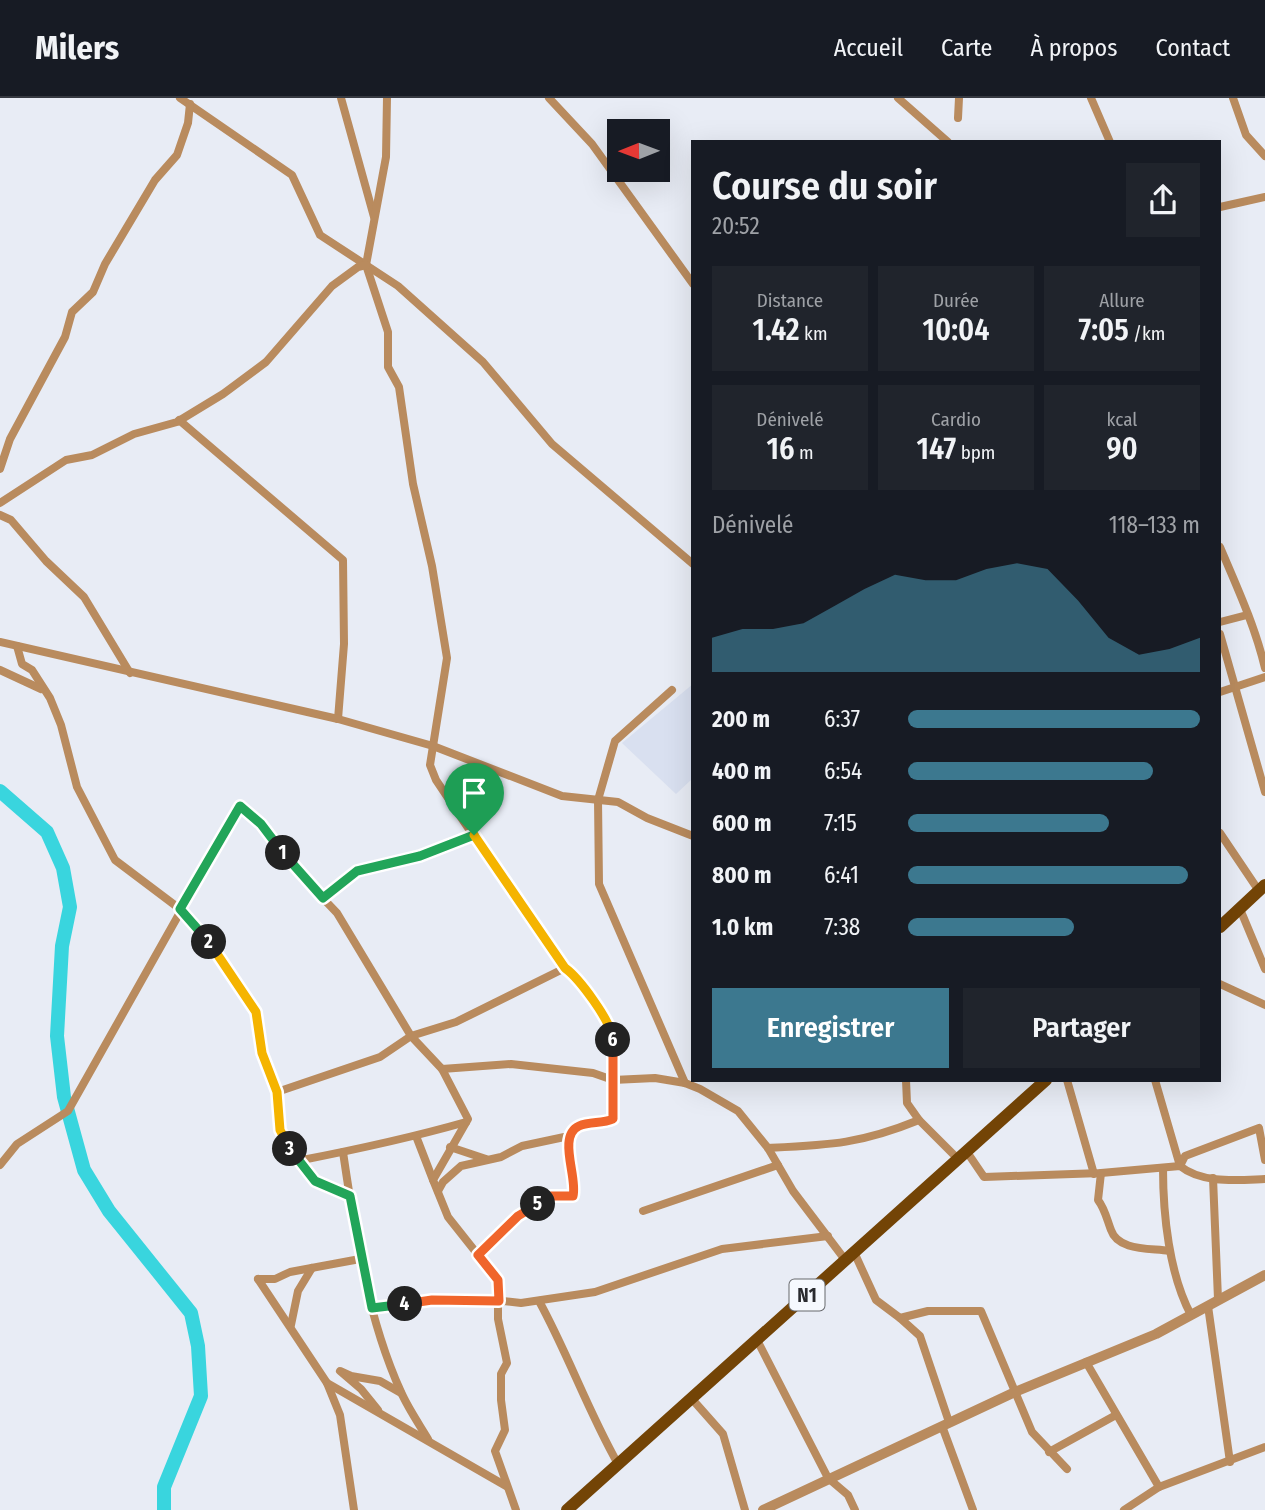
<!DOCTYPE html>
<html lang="fr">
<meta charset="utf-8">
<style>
body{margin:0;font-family:"Fira Sans Condensed",sans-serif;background:#20242c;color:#f1f3f6;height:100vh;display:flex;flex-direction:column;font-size:26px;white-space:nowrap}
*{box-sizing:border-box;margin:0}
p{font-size:23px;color:#9ea1a6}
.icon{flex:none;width:38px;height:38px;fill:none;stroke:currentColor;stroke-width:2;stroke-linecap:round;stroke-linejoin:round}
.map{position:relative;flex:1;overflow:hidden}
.panel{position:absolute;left:691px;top:42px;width:530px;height:942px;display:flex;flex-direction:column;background:#171b24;border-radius:0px;box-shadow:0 7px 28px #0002}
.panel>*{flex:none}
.needle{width:46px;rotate:269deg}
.controls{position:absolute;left:607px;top:21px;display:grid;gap:14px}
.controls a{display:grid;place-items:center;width:63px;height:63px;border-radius:0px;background:#171b24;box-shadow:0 7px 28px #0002;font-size:35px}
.pin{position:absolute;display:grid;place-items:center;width:60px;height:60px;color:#fff;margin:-72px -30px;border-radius:50% 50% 50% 0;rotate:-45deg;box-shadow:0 0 7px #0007}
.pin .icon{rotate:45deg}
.km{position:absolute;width:35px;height:35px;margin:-18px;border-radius:50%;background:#222;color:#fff;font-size:19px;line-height:35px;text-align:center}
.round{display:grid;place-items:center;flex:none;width:74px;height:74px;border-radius:0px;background:#20242c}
.head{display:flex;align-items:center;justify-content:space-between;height:119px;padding:0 21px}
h1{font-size:38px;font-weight:600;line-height:52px}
.metrics{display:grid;grid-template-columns:repeat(3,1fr);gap:10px;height:119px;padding:7px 21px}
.metrics div{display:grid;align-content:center;border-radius:0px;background:#20242c;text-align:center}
.metrics b{font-size:30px;font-weight:600}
.metrics small{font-size:19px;font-weight:400}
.metrics p{font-size:19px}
.chart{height:196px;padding:14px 21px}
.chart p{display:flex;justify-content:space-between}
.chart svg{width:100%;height:126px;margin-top:7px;fill:#3c788f;opacity:.7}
.cta{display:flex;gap:14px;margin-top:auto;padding:14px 21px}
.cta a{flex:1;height:80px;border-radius:0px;background:#3c788f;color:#fff;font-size:28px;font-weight:600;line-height:80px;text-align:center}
.cta a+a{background:#20242c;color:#f1f3f6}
ul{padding:0 21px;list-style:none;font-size:23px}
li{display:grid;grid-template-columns:112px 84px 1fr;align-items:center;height:52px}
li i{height:18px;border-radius:9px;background:#3c788f}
header{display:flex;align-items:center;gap:42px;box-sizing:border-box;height:98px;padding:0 35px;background:#171b24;border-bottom:2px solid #363941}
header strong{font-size:33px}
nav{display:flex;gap:38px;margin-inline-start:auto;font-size:24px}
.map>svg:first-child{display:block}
.built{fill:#d9e0f0}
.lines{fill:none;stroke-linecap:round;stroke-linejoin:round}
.river{stroke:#39d5de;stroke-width:14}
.minor{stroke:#b98b5e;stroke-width:8}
.tertiary{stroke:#b98b5e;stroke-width:10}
.primary{stroke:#734406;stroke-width:12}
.split-1-casing{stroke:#fff;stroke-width:14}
.split-2-casing{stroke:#fff;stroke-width:14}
.split-3-casing{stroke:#fff;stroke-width:14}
.split-4-casing{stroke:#fff;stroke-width:14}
.split-5-casing{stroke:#fff;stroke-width:14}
.split-6-casing{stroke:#fff;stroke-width:14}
.split-7-casing{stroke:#fff;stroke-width:14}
.split-1{stroke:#22a559;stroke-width:9}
.split-2{stroke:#22a559;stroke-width:9}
.split-3{stroke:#f5b400;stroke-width:9}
.split-4{stroke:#22a559;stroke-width:9}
.split-5{stroke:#f0652b;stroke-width:9}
.split-6{stroke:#f0652b;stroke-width:9}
.split-7{stroke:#f5b400;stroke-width:9}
.labels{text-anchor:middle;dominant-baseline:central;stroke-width:7;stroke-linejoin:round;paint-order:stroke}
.shield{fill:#f6f9fe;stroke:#67696d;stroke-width:2}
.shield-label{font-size:19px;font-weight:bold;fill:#2a2b2f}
</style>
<header>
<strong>Milers</strong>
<nav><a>Accueil</a><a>Carte</a><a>À propos</a><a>Contact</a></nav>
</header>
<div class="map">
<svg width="1265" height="1412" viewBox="0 0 1265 1412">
<rect width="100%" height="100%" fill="#e8ecf5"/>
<polygon class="built" points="693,586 693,680 676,696 622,645"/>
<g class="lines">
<polyline class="river" points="0,693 47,734 63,770 70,809 62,848 57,938 64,999 84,1072 109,1113 191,1215 198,1248 201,1298 164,1389 164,1412"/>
<g class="minor">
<polyline points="180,0 292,77 320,137 398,188 483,264 552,346 693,466"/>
<polyline points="341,0 374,119"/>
<polyline points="387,0 386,59 366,167 388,234 388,269 399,289 413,386 432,468 447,560 430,667 436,682 521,809 565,870 577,879 609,928 613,939 613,1021 579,1028 569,1038 573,1098 551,1098 518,1118 478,1157"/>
<polyline points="549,0 592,46 693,186"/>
<polyline points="898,0 948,44"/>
<polyline points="1091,0 1110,44"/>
<polyline points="1233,0 1246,37 1265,58"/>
<polyline points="958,20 959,0"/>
<polyline points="1220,109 1265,99"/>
<polyline points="179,322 343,462 344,546 338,621"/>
<polyline points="0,371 10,341 65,239 72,214 93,194 105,166 155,82 177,57 188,25 190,6"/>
<polyline points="0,405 66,362 92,357 134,336 177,324 223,296 266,264 332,188 358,169 366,167"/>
<polyline points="0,417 11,422 46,463 84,499 130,575"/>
<path d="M1220,449C1237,489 1255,528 1265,570"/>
<polyline points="1220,524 1247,517"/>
<polyline points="1220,536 1265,694"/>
<polyline points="0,544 338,621 433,648 562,698 618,704 647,720 693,738"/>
<polyline points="17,548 22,566 32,572 50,600 61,627 77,689 115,762 180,811 204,836 256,914 262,955 277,994"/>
<polyline points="0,572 41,591"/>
<polyline points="672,592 615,643 598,702 599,786 685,985"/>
<polyline points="1220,594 1265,579"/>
<polyline points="1220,735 1259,793"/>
<polyline points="323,800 357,773 420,758 474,737"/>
<polyline points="1240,811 1265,871"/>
<polyline points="1220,886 1265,907"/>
<polyline points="442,971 468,1021 433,1082 448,1119 498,1182 498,1221 507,1265 501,1276 501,1302 505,1332 495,1353 516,1412"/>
<polyline points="906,982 907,1005 919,1022"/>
<polyline points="1067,982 1094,1076"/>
<polyline points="1155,982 1180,1068"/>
<polyline points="416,1038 433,1082"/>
<polyline points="450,1049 486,1061"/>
<path d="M768,1050C830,1047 860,1046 919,1022L958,1061"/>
<path d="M343,1054C355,1135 367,1219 401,1294C408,1310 419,1326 428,1341"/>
<path d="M967,1054L984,1079L1101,1075L1180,1068C1202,1086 1238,1082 1265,1081"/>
<path d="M297,1063C354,1052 410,1040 466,1024"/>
<polyline points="0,1067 17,1046 68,1013 240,708 261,726 295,771 337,815 411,938 442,971 511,966 593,975 613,982 655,980 685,985 700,991 738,1013 768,1050 793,1093 846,1163"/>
<polyline points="1180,1068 1185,1058 1259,1030 1265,1062"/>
<path d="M1163,1070C1163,1116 1169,1176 1191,1217"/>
<path d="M1101,1075L1098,1102C1105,1111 1107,1122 1111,1132C1118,1153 1150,1150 1169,1153"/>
<polyline points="1213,1080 1218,1201"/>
<polyline points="438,1093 443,1084 461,1068 501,1059 522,1048 569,1038"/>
<path d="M350,1098C293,1074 282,1054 277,994L380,959L411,938L456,924L565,870"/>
<polyline points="643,1113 778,1067"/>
<polyline points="854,1154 876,1202 900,1220 928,1213 981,1213 1032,1334 1067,1371"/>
<polyline points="258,1181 327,1285 506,1388"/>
<polyline points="258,1181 275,1181 290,1174 360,1161"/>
<path d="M539,1203C568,1256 588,1313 618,1366"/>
<polyline points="1208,1208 1230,1364"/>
<polyline points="372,1210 432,1202 484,1201 521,1205 595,1194 722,1151 828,1138"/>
<polyline points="900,1220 920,1238 949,1324"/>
<polyline points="291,1227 298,1193 312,1170"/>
<polyline points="757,1242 828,1380 848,1397 855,1412"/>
<polyline points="1086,1264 1159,1389"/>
<polyline points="327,1285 340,1317 354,1412"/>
<polyline points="692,1301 723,1336 745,1412"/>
<polyline points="378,1312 361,1291 340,1273 351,1278 380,1283 401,1295"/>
<polyline points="942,1328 973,1412"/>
<polyline points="1049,1354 1116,1317"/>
<polyline points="1124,1412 1159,1389 1265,1349"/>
</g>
<polyline class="tertiary" points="763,1412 1015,1294 1156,1236 1265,1177"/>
<g class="primary">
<polyline points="1220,829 1265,787"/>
<polyline points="567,1412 1046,982"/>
</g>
</g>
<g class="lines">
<g class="split-1-casing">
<polyline id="split-1" points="283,755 323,800 357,773 420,758 474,737"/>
</g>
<g class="split-2-casing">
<polyline id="split-2" points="209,844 180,811 240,708 261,726 283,755"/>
</g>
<g class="split-3-casing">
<polyline id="split-3" points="209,844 256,914 262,955 277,994 280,1032 290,1051"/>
</g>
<g class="split-4-casing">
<polyline id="split-4" points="290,1051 315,1083 350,1098 372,1210 405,1206"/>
</g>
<g class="split-5-casing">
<polyline id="split-5" points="405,1206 432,1202 499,1203 498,1182 478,1157 518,1118 538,1106"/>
</g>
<g class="split-6-casing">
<path id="split-6" d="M538,1106L551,1098H573C578,1080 557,1038 579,1028C590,1023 602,1026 613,1021V942"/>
</g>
<g class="split-7-casing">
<path id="split-7" d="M474,737L565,870C579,880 612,924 613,942"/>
</g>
<use href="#split-1" class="split-1"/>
<use href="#split-2" class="split-2"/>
<use href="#split-3" class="split-3"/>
<use href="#split-4" class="split-4"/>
<use href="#split-5" class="split-5"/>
<use href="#split-6" class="split-6"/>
<use href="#split-7" class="split-7"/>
</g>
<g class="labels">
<rect class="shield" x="789.5" y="1181.5" width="35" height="31" rx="5"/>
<g class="shield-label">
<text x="807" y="1197">N1</text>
</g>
</g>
</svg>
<div class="controls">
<a><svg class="needle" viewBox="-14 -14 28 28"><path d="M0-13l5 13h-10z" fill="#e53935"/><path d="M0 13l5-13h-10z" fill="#9ea1a6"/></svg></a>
</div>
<div class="pin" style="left:474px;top:737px;background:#1e9e55"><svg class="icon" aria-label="arrive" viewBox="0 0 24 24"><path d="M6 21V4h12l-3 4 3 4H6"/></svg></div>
<b class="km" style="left:283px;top:755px">1</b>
<b class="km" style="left:209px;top:844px">2</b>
<b class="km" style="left:290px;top:1051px">3</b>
<b class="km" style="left:405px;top:1206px">4</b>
<b class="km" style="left:538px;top:1106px">5</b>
<b class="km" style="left:613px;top:942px">6</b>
<section class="panel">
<div class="head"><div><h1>Course du soir</h1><p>20:52</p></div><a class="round"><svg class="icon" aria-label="share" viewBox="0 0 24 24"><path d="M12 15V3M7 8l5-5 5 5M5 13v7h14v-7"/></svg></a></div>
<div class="metrics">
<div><p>Distance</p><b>1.42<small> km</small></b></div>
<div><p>Durée</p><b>10:04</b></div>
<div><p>Allure</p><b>7:05<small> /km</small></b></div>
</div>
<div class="metrics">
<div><p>Dénivelé</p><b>16<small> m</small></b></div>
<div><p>Cardio</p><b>147<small> bpm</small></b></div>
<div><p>kcal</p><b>90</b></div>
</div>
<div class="chart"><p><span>Dénivelé</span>118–133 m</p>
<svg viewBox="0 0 160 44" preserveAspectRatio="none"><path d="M0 44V32L10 29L20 29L30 27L40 21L50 15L60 10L70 12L80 12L90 8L100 6L110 8L120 19L130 32L140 38L150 36L160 32V44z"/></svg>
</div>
<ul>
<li><b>200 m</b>6:37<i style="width:100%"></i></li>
<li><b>400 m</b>6:54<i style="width:84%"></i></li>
<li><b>600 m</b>7:15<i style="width:69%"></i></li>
<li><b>800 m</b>6:41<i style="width:96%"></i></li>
<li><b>1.0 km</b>7:38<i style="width:57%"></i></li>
</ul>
<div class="cta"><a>Enregistrer</a><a>Partager</a></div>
</section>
</div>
